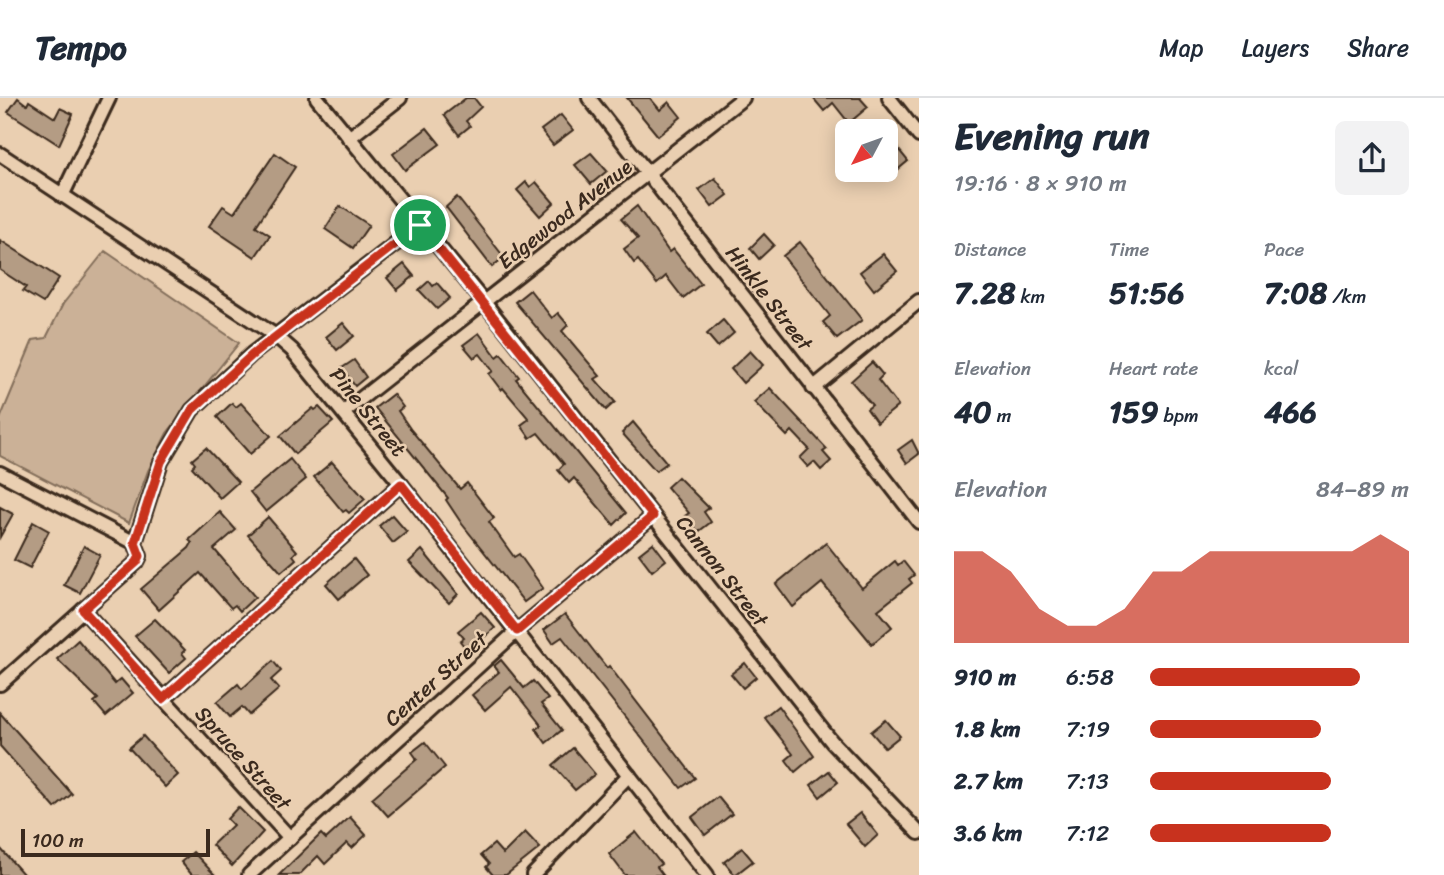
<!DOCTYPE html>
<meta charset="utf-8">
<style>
body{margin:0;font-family:Sriracha,sans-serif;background:#f2f2f3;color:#1f2937;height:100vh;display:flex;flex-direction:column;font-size:26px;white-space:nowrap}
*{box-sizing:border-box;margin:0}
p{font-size:23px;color:#747a83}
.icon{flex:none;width:38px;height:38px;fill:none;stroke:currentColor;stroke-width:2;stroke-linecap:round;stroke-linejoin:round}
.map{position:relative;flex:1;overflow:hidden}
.drawer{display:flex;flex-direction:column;background:#fff;width:525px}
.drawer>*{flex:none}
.needle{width:46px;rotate:229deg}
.tools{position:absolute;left:835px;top:21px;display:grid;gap:14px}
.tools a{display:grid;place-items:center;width:63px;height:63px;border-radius:10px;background:#fff;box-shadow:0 4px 18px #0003;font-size:35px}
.scale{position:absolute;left:21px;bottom:18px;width:189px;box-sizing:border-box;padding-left:7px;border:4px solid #3b2a1e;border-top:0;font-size:19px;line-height:24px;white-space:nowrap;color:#3b2a1e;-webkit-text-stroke:5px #eacfb1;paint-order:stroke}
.pin{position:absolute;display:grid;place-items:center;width:60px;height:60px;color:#fff;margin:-30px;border:4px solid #fff;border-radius:50%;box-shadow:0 2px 7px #0007}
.round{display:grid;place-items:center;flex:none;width:74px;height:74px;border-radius:10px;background:#f2f2f3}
.headline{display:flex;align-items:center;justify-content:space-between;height:119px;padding:0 35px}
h1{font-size:38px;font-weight:700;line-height:52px}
.metrics{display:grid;grid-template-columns:repeat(3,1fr);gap:10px;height:119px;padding:7px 35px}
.metrics div{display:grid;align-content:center}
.metrics b{font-size:30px;font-weight:700}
.metrics small{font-size:19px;font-weight:400}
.metrics p{font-size:19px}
.chart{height:196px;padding:14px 35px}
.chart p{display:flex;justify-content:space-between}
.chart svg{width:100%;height:126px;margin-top:7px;fill:#c8321e;opacity:.7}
ul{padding:0 35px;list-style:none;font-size:23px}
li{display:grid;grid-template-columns:112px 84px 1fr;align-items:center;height:52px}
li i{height:18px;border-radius:9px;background:#c8321e}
header{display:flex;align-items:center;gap:42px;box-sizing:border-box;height:98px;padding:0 35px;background:#fff;border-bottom:2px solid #e0e1e3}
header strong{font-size:33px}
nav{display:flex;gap:38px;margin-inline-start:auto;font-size:24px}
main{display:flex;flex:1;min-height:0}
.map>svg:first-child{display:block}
.green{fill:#cbb197;stroke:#836e5a;stroke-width:2}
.building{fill:#b49c84;stroke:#3b2a1e;stroke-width:2}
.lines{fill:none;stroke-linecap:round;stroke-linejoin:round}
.street-casing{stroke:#3b2a1e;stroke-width:18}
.street{stroke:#eacfb1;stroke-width:12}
.route-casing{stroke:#fff;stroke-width:14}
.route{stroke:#c8321e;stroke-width:9}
.labels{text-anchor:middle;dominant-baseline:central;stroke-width:5;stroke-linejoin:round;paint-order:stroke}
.street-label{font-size:21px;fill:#3b2a1e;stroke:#eacfb1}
</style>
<header>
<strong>Tempo</strong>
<nav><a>Map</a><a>Layers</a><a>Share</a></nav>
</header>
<main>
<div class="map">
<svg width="919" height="777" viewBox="0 0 919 777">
<rect width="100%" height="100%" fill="#eacfb1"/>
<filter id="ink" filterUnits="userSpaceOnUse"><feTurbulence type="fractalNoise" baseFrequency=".0143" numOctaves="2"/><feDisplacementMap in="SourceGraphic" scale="14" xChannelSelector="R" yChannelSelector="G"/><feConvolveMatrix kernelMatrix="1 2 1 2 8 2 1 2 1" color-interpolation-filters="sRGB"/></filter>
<g filter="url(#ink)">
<polygon class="green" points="105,153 239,245 167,335 148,373 129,425 0,358 0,321 33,242 46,240 63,206"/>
<g class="building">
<polygon points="18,0 27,7 29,3 55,20 60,10 73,16 59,47 8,14"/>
<polygon points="466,0 474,0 481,9 466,23 470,28 459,37 444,17"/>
<polygon points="627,0 650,0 660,12 669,4 681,19 658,38"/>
<polygon points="813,0 860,0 868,9 849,25 833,5 824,13"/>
<polygon points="561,17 573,32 553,47 541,32"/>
<polygon points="427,30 440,46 405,72 393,56"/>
<polygon points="886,36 908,63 895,74 886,62"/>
<polygon points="275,55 295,69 256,128 270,137 255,159 209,128 223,108 234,115"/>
<polygon points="591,55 607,73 591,86 575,67"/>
<polygon points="715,80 728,97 712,109 699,92"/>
<polygon points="526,84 530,89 536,84 554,105 540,118 517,92"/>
<polygon points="457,99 504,159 492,169 446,109"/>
<polygon points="340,108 369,127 353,150 325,131"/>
<polygon points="637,108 669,154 673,151 701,186 683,200 666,178 657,186 638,162 634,165 624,151 638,140 621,121"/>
<polygon points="764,136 774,147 759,161 750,150"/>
<polygon points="0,142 59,180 43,205 23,193 26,189 0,172"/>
<polygon points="800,144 862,222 837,241 823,224 830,218 783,158"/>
<polygon points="883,156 897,173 874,192 860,174"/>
<polygon points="404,166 414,178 397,192 387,180"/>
<polygon points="429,183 433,188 437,185 450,200 437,211 419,192"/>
<polygon points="530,192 552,220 558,215 568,227 562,233 600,278 595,281 615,304 606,312 515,204"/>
<polygon points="723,222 734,235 718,249 707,236"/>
<polygon points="343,225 354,238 337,252 326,239"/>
<polygon points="479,235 497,259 501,256 519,279 516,281 626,415 614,427 574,380 569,385 558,372 564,366 538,335 530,340 521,327 529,321 503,290 501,292 489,276 493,273 480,256 474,260 463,247"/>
<polygon points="750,253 763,267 743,285 731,271"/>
<polygon points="354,262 366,279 355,288 342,270"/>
<polygon points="872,264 883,277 878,282 898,308 877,325 867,311 872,307 851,283"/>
<polygon points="770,290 827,351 823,354 831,363 821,372 814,364 808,369 800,360 809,351 792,333 787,338 754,304"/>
<polygon points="393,296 403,309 398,313 411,332 460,391 467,385 494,420 489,424 514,459 519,456 543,490 524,504 462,426 446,402 448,400 375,310"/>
<polygon points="232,305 236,309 241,305 271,338 250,356 217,319"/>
<polygon points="319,309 333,324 295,356 280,338 313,310 315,312"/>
<polygon points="633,324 667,365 656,373 622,335"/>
<polygon points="912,342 919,356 907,365 898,352"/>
<polygon points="206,350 238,384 220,400 192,369 195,366 192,362"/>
<polygon points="290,361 306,381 266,414 250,394"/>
<polygon points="332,364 365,401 349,415 346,412 343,414 314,379"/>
<polygon points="678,379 709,410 704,414 711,424 698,434 685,418 689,415 667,389"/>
<polygon points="0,409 13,416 0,439"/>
<polygon points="220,414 236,432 214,451 255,499 240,513 235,507 231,510 200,475 159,512 141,491 189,450 192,445 189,442"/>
<polygon points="392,417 407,434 393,445 379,428"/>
<polygon points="268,419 297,453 293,457 296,461 281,474 248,437"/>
<polygon points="33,424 49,433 30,470 14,462"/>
<polygon points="653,445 666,462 652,473 639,456"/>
<polygon points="826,445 862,490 895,463 898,467 903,463 914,477 909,481 912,485 878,512 892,529 872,546 822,485 793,509 776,486"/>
<polygon points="84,448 100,457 80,495 64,487"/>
<polygon points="422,452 458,496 449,505 409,464"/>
<polygon points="354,461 367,477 339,501 326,486"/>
<polygon points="481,514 495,530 468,553 460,543 464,540 458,533"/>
<polygon points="565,516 607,570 609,568 695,680 681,690 562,539 553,545 544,532"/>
<polygon points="155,521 185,552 182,555 186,560 169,575 135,538"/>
<polygon points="78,542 115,586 121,581 133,595 106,618 94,604 98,601 57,561"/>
<polygon points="501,562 524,590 533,583 548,601 541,606 562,632 546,645 536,631 541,627 511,589 485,612 472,597 499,574 494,568"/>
<polygon points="273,563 281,573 271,582 279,591 249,617 242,609 230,619 217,604 238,586 242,591"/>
<polygon points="745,565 756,579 743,590 731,576"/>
<polygon points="778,608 814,658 795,674 786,662 793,656 764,619"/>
<polygon points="0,615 72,696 55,710 0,648"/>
<polygon points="886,622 900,638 885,650 871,634"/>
<polygon points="143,638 178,677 165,689 129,650"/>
<polygon points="425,644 445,669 388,718 372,700 417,661 412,654"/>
<polygon points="573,650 595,676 575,692 553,667"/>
<polygon points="829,673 838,684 820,699 811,687"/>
<polygon points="718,699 732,716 705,737 692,719"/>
<polygon points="238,709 263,734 232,768 212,747 233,727 227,721"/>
<polygon points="860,715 878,737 865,749 846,726"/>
<polygon points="350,719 366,737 352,750 347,745 325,766 318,758 299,777 279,777 321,736 326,741"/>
<polygon points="525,734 540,750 506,777 493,777 486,769 489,766 481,757 494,746 503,756"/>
<polygon points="636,734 661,766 657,769 663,777 625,777 609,756"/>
<polygon points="0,750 24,777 0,777"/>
<polygon points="742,750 753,763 735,777 724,764"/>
<polygon points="193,754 215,777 192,777 181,764"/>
</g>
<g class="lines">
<g class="street-casing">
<g id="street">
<polyline points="317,0 483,203 832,644 919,735"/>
<polyline points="589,0 919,424"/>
<polyline points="889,0 919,38"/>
<polyline points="349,40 400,0"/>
<polyline points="0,56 276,238 292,252 401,386 707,777"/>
<polyline points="62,98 109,0"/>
<polyline points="813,290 919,203"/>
<polyline points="344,314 743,0"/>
<polyline points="0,375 135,445"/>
<polyline points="83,512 290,740"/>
<polyline points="0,586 137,464 140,458 135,445 161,364 192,312 252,256 420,127"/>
<polyline points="163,601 401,386"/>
<polyline points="249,777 517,533 653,418"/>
<polyline points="533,777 629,677"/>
</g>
</g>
<use href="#street" class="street"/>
</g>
</g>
<g class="lines" filter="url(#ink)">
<g class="route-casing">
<polygon id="route" points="420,127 653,418 517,533 401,386 163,601 83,512 137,464 140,458 135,445 161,364 192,312 252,257"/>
</g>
<use href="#route" class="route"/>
</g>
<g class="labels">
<g class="street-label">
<text transform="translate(565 116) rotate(-38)">Edgewood Avenue</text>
<text transform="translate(769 200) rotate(52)">Hinkle Street</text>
<text transform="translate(368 314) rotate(51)">Pine Street</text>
<text transform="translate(722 473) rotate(52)">Cannon Street</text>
<text transform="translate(436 581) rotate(-42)">Center Street</text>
<text transform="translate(243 660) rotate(48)">Spruce Street</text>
</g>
</g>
</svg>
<div class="tools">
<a><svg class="needle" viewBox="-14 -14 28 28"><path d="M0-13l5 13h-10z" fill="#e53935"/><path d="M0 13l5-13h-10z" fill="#747a83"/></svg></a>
</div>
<div class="scale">100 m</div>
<div class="pin" style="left:420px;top:127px;background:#1e9e55"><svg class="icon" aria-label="arrive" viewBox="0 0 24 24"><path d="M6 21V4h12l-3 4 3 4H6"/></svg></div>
</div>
<section class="drawer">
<div class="headline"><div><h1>Evening run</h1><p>19:16 · 8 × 910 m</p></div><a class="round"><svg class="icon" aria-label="share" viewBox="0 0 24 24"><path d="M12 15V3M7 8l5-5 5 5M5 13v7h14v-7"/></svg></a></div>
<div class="metrics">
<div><p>Distance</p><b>7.28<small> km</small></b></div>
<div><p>Time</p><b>51:56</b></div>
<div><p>Pace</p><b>7:08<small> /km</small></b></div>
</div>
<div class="metrics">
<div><p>Elevation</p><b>40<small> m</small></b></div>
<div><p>Heart rate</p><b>159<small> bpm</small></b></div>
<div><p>kcal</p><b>466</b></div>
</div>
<div class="chart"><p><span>Elevation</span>84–89 m</p>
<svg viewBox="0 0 160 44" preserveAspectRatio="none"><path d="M0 44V12L10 12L20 19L30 32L40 38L50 38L60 32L70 19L80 19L90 12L100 12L110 12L120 12L130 12L140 12L150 6L160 12V44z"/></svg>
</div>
<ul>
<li><b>910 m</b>6:58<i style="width:81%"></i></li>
<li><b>1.8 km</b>7:19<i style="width:66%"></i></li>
<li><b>2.7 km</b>7:13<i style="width:70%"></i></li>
<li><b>3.6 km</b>7:12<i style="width:70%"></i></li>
</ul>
</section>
</main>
